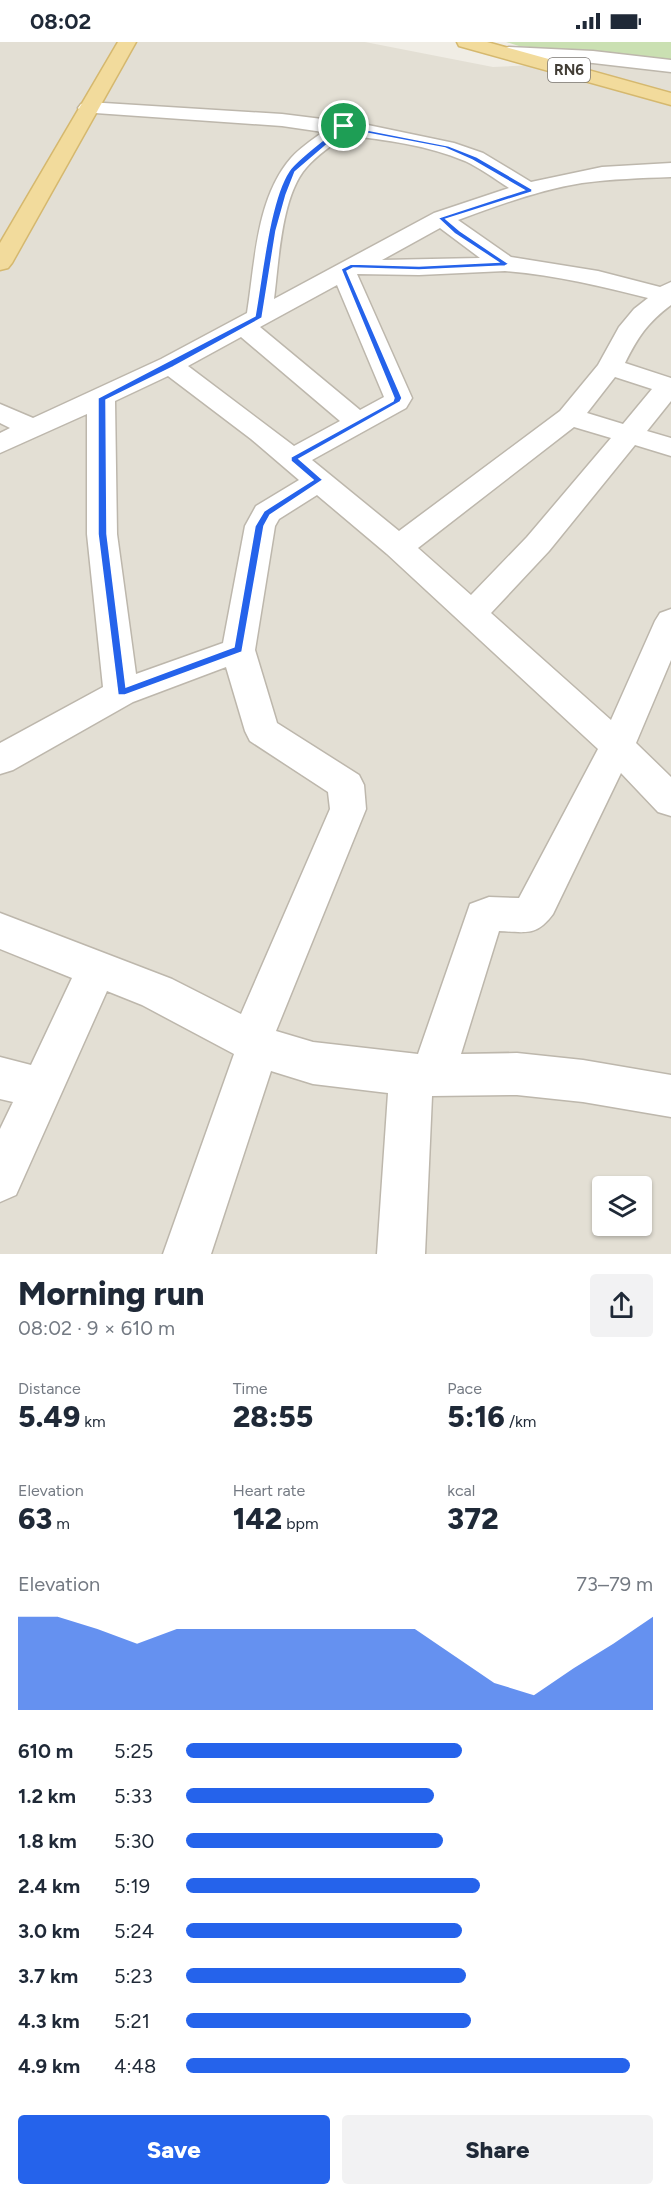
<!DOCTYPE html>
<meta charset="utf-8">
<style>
body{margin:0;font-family:Figtree,sans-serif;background:#f2f2f3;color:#1f2937;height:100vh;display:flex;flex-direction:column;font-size:22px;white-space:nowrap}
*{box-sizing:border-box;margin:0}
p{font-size:20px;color:#747a83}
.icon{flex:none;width:33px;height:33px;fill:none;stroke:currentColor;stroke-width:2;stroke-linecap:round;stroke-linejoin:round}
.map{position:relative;height:1212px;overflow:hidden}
.panel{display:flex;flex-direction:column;background:#fff;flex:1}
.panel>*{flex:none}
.buttons{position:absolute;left:592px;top:1134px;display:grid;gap:12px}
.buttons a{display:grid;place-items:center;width:60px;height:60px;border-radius:6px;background:#fff;box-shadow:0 2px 4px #0004;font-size:30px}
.pin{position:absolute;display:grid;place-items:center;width:51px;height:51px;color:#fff;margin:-26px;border:3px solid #fff;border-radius:50%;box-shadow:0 2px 6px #0007}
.round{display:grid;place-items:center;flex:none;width:63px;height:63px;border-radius:6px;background:#f2f2f3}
.headline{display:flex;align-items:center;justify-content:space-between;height:102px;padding:0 18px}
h1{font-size:33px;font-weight:800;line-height:45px}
.stats{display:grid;grid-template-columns:repeat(3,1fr);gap:9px;height:102px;padding:6px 18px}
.stats div{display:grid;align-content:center}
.stats b{font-size:30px;font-weight:800}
.stats small{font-size:16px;font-weight:400}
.stats p{font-size:16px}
.chart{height:168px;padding:12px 18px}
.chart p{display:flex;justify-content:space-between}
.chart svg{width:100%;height:108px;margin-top:6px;fill:#2563eb;opacity:.7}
.action{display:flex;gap:12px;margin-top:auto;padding:12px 18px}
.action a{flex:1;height:69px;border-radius:6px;background:#2563eb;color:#fff;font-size:24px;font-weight:800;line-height:69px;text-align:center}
.action a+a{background:#f2f2f3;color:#1f2937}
ul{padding:0 18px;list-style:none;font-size:20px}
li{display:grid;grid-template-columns:96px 72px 1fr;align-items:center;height:45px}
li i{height:15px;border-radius:8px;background:#2563eb}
.status{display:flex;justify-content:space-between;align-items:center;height:42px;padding:0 30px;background:#fff;direction:ltr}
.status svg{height:16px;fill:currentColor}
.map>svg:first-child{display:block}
.residential{fill:#e3dfd4;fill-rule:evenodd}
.green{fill:#cae0b2}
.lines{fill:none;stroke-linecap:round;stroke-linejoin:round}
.minor-casing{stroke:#bdb7ac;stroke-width:3}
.major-casing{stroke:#d5b86e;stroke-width:3}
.minor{fill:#fff;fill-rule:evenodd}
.major{fill:#f2db9c;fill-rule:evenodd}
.route{fill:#2563eb;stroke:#fff;stroke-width:1.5;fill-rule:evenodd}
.labels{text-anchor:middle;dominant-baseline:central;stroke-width:4.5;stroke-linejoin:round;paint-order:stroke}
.shield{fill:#fff;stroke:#7b7772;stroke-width:1.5}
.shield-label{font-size:15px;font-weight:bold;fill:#423d35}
</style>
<div class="status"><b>08:02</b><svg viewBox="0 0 49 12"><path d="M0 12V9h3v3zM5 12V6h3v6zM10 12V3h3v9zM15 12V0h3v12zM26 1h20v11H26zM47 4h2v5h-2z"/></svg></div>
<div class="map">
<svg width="671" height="1212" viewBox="0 0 671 1212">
<rect width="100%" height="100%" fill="#f0ede5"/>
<path class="residential" d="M0,0H365L493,25L596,20L671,27V1212H0ZM603,1144H642V1184H603Z"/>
<polygon class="green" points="506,0 671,0 671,19 519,4"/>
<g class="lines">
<g class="minor-casing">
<g id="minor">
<polygon points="509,5 593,9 671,18 671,30 593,21 502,15 500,11 502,7"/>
<path d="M88,60L282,72L338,79L344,78L454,101L483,111L531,140L602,125L671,121V135C641,136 612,137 582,141C539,148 499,163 458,178L511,215L598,229L660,245L671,240V263C647,281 638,295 625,321L671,336V359L647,389L671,396V414L635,403L549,509L491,571L611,678L655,579L660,571L671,567V618L636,701L671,735V774L658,770L621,731L553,872C536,895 525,890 499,889L461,1012L517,1011L583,1018L671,1033V1075L583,1060L517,1053L432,1054L425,1212H377L388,1051L313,1042L271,1029L211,1212H163L234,1012L142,963L107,949L16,1153L0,1160V1087L13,1060L0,1057V1015L31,1023L72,936L0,907V871L172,937L241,972L330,767L328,750L250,699L245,689L226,625L133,660L13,728L0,732V701L103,645L87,492V372L0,411V391L10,386L0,381V362L33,376L161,317L247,271C255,221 256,156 291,116C300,106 312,98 323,90L282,84L81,70L78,66L81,62ZM346,93C386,98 427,103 465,119C480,126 495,137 509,146L434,171L274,257C279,219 281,155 306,126C317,113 332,103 346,93ZM440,186L480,216L382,218ZM505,229C554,233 601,244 648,256L634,267L619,285L598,323L560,369L399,489L312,418L406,366L412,356L357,232L419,233ZM337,243L384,355L360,368L260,285ZM241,295L340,379L294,404L188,324ZM168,334L251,397L299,438L256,464L245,484L223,601L136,632L117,492L115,359ZM615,335L652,347L623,382L587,371ZM574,385L611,396L527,495L471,553L418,506ZM317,453L387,512L598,707L519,856L489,855L470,862L418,1012L313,1000L276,989L366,767L364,743L359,733L277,681L255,608L275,484L279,477Z"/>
</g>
</g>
<g class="major-casing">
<g id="major">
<polygon points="118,0 136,0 12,221 8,226 0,228 0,201"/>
<polygon points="457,0 487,0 671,51 671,63 459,4"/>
</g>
</g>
<use href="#minor" class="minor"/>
<use href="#major" class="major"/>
</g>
<path class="route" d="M342,83L449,104L477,115L532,147V150L446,177L460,189L509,222L505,224L419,228L353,226L347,229L402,356L400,360L299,417L323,438L270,473L264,484L242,610L125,653H118L98,492V356L255,274C262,237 269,159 289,129C298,116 328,95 342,83ZM345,87L445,106L472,118L524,148L438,176L455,192L498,220L419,224L351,222L341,227L394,356L393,359L291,415V419L313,438L264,469L255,484L234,605L126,645L107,492L106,358L173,325L262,276L276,189L286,153L295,130Z"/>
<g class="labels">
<rect class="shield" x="548" y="16" width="42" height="24" rx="4.5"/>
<g class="shield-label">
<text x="569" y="28">RN6</text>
</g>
</g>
</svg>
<div class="buttons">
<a><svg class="icon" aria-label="layers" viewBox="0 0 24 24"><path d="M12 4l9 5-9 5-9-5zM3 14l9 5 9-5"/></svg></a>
</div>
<div class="pin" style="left:344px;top:84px;background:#1e9e55"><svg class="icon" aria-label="arrive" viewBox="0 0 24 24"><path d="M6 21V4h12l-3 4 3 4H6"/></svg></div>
</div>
<section class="panel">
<div class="headline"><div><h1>Morning run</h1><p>08:02 · 9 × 610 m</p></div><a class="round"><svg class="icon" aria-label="share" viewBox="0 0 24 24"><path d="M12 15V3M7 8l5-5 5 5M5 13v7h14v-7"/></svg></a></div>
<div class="stats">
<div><p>Distance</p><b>5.49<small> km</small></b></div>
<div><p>Time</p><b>28:55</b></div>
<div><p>Pace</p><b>5:16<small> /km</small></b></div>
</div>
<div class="stats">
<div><p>Elevation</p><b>63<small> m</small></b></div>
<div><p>Heart rate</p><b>142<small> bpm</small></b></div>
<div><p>kcal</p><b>372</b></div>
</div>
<div class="chart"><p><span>Elevation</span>73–79 m</p>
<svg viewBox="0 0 160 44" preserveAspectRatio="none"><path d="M0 44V6L10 6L20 11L30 17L40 11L50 11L60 11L70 11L80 11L90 11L100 11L110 22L120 33L130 38L140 27L150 17L160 6V44z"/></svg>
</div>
<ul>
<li><b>610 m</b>5:25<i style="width:59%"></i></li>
<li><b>1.2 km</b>5:33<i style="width:53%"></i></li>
<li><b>1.8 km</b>5:30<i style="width:55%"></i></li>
<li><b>2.4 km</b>5:19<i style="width:63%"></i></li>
<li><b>3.0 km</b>5:24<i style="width:59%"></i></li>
<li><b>3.7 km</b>5:23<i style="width:60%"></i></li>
<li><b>4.3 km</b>5:21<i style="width:61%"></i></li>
<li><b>4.9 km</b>4:48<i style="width:95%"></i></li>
</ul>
<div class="action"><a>Save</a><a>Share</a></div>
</section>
